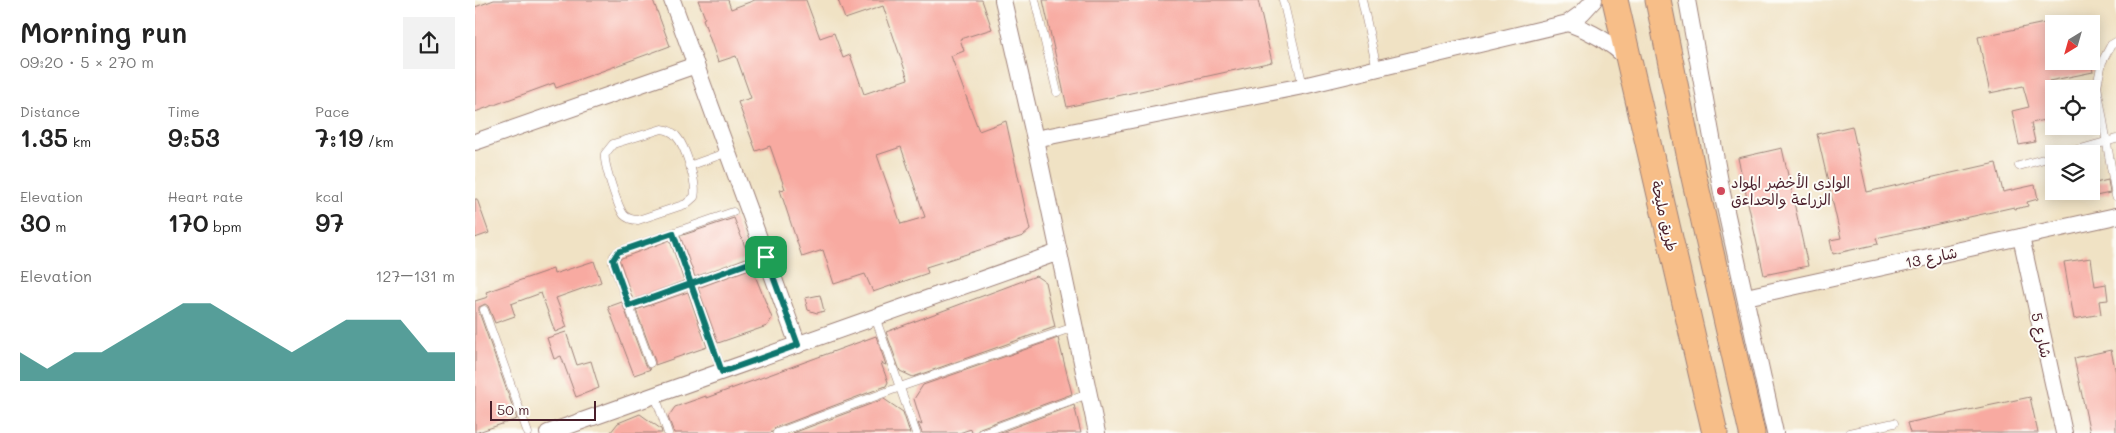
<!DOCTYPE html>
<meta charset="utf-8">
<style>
body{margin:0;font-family:Mali,"Playpen Sans Arabic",sans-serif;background:#f2f2f2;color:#222;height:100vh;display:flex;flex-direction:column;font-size:19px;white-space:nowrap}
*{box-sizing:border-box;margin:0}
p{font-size:16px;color:#767676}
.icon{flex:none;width:28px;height:28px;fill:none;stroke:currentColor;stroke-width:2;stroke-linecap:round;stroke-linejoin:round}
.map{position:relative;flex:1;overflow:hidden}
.panel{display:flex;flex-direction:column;background:#fff;width:475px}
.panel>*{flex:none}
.needle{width:32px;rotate:217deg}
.buttons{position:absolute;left:1570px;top:15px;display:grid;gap:10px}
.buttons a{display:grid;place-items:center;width:55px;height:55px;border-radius:0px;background:#fff;box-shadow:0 2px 12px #0003;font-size:25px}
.scale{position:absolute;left:15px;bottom:12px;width:106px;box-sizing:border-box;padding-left:5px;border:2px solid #4a1f2b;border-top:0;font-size:14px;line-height:18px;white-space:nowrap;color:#4a1f2b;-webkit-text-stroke:4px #fdfcf7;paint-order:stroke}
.pin{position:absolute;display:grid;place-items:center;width:42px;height:42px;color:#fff;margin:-21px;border-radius:10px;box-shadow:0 2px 8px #0006}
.round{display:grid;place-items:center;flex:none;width:52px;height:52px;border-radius:0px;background:#f2f2f2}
.head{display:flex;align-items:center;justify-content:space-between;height:85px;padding:0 20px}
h1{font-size:28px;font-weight:600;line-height:38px}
.metrics{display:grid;grid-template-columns:repeat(3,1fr);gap:8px;height:85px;padding:5px 20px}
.metrics div{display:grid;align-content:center}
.metrics b{font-size:25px;font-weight:600}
.metrics small{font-size:14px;font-weight:400}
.metrics p{font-size:14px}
.chart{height:140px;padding:10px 20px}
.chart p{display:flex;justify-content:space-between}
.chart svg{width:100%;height:90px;margin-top:5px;fill:#0f766e;opacity:.7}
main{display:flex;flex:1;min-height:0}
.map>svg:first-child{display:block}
.building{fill:#f8aaa1;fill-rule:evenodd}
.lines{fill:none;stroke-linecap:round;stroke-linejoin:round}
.lane-casing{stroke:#9d8078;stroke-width:9}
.street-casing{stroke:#9d8078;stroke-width:18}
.primary-casing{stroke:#9d8078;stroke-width:27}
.lane{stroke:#fff;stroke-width:8}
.street{stroke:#fff;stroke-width:16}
.primary{stroke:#f7be88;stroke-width:25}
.route-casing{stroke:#fff;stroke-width:10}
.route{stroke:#0f766e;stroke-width:6}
.poi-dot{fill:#d1495b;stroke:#fdfcf7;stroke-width:2}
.labels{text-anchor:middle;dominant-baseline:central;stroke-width:4;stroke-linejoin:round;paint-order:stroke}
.poi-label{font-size:15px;fill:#4a1f2b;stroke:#fdfcf7;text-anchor:start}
.street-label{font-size:15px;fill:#4a1f2b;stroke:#fdfcf7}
</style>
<main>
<section class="panel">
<div class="head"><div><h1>Morning run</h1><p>09:20 · 5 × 270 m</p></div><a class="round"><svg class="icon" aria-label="share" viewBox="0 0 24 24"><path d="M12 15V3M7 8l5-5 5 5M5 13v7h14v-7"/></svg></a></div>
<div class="metrics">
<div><p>Distance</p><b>1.35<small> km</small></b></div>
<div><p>Time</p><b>9:53</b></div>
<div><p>Pace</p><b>7:19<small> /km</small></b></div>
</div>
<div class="metrics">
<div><p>Elevation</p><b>30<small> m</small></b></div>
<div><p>Heart rate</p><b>170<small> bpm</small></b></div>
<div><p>kcal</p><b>97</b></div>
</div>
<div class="chart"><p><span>Elevation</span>127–131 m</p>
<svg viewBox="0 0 160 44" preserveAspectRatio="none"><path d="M0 44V30L10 38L20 30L30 30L40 22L50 14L60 6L70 6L80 14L90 22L100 30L110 22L120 14L130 14L140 14L150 30L160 30V44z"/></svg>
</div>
</section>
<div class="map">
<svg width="1641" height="433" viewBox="0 0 1641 433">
<rect width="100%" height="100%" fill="#fdfcf7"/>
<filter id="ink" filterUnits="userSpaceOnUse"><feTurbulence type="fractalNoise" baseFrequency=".02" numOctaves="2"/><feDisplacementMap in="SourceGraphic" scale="10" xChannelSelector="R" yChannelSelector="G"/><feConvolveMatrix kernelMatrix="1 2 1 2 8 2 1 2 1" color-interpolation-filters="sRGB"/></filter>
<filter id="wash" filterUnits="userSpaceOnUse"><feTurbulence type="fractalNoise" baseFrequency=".0096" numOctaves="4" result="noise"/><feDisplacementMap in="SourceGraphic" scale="20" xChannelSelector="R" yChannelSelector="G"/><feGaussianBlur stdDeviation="1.12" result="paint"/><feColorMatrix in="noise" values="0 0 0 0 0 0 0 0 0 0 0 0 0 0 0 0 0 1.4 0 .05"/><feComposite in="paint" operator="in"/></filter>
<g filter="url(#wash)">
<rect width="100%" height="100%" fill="#f0e2c4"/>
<g id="blocks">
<g class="building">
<polygon points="19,0 178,0 195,46 81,88 79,83 0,112 0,7"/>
<path d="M223,0H253L256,9L280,0H331L345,38L359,33L368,58L375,55L389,94L433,79L408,6L370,19L363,0H507L517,29L485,39L489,51L476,56L504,131L531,121L555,230L548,236L451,267L453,273L398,292L390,274L359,284L348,250L327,257L305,190L310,189L295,146L281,151L263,102L276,98L261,56L243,62L228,19L230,18ZM426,147L450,217L426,224L402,155Z"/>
<polygon points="568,0 783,0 797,62 592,107"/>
<polygon points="1579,21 1579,61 1616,61 1618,72 1574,81 1579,98 1579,118 1556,123 1560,142 1544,145 1537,111 1554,107 1548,86 1515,93 1503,37"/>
<polygon points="1377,126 1392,192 1521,163 1528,192 1560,185 1563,199 1552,202 1553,206 1540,209 1539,207 1401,238 1403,244 1358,254 1355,240 1366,238 1342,134"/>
<polygon points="1307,148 1333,266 1289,275 1263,158"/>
<polygon points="1633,180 1635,193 1616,197 1616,184"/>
<polygon points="0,199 2,199 14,233 0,238"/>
<polygon points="259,218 274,257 220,277 205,236"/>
<polygon points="195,240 209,281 158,300 144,259"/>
<polygon points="1616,258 1620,286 1631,284 1633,300 1624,301 1626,314 1599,319 1589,262"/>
<polygon points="119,261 126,282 81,298 92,327 80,332 66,293 36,304 40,316 20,323 13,306 10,304 4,307 4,312 42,419 0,433 0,301 13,297 11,292 78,269 79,274"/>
<polygon points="277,268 297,318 292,326 243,343 223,288"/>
<polygon points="561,276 570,282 580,327 438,377 425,371 411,332"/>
<polygon points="213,292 232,347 180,365 180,361 161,310"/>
<polygon points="345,295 349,311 342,313 333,310 330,298"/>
<polygon points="147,302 170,365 176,369 159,375 133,307"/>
<polygon points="91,332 102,365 116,361 124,388 101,397 86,356 79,359 72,338"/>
<polygon points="401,336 411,365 406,363 413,382 411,386 300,428 296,433 199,433 193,417 200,407 231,396 231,398"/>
<polygon points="583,338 597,394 505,428 501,433 497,433 496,429 484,433 447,433 443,423 447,425 439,399 448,385"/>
<polygon points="1636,350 1641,373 1641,433 1615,433 1599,358"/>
<polygon points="1555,397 1563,433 1435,433 1432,423"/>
<polygon points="409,399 428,412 435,433 318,433"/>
<polygon points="599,405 606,433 523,433"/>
<polygon points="165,414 186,429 187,433 135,433 143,423"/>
</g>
</g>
</g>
<g filter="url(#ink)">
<use href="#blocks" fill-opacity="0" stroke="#9d8078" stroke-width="1"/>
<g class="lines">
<g class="lane-casing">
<g id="lane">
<polyline points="560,0 582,92"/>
<polyline points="808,0 828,86"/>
<polyline points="887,0 902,69"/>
<polyline points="1641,42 1636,45 1627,62 1622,86 1641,196"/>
<path d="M187,129C193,130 198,132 201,136C210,145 223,185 219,197L211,204L163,220C158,220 153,219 149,215C143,208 128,162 130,154L138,144Z"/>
<polyline points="1588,154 1641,139"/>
<polyline points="214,166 253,152"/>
<polyline points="1544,166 1579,156"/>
<polyline points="198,233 247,372"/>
<polyline points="154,307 291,257"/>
<polyline points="9,310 53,433"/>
<polyline points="400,317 441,433"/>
<polyline points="175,363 138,263 139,256 143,252 258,212"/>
<polyline points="180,395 193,433"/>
<polyline points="302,433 425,387 599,327"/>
<polyline points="507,433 613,394"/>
<polyline points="1374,433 1419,423"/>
</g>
</g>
<g class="street-casing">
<g id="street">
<polyline points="197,0 323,345"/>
<polyline points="528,0 560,139 622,433"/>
<polyline points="1212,0 1247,193 1300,433"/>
<path d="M1093,23C1116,31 1134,41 1152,58"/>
<polyline points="560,139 828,86 1093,23 1107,13 1119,0"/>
<polyline points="0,142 221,65"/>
<polyline points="1546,237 1589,433"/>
<polyline points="1271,297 1641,216"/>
<polyline points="73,433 584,252"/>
</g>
</g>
<g class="primary-casing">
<g id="primary">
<polyline points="1140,0 1240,433"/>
<polyline points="1183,0 1218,173 1277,433"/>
</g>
</g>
<use href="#lane" class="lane"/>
<use href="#street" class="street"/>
<use href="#primary" class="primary"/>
</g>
</g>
<g class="lines" filter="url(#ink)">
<g class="route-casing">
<polyline id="route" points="291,257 154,306 138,260 143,252 198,233 247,372 323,345 291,257"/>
</g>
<use href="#route" class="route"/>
</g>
<circle class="poi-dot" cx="1246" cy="191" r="5"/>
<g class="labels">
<g class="poi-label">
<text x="1256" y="182">الوادى الأخضر المواد<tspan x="1256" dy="17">الزراعة والحداءق</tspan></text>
</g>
<g class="street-label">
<text transform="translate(1190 216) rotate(77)">طريق مليحة</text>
<text transform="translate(1456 257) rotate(-12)">شارع 13</text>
<text transform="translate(1567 335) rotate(77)">شارع 5</text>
</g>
</g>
</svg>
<div class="buttons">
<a><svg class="needle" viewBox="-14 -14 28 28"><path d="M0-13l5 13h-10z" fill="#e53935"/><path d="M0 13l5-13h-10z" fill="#767676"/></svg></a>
<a><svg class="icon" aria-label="locate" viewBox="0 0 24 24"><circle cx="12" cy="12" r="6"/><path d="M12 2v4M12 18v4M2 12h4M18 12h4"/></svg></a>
<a><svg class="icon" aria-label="layers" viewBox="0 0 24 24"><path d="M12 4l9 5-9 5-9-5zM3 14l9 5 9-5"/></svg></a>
</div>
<div class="scale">50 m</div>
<div class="pin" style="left:291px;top:257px;background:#1e9e55"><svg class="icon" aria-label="arrive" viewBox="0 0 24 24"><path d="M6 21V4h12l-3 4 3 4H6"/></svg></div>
</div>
</main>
